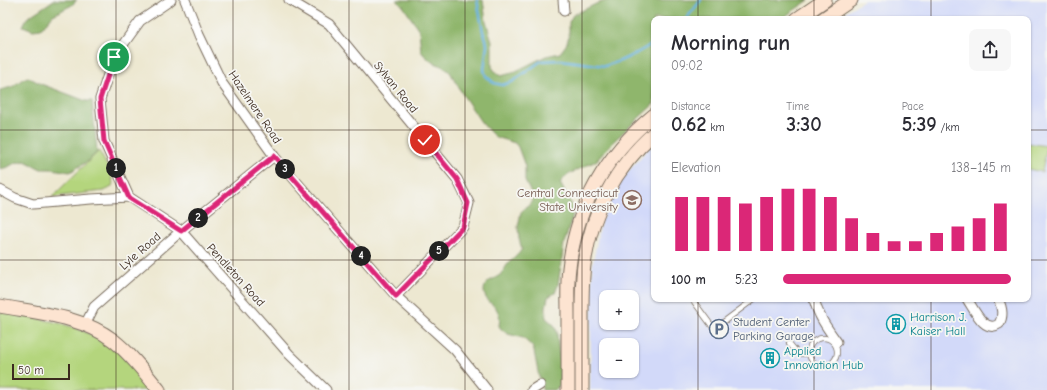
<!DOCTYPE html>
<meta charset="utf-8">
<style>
body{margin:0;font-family:"Comic Neue",sans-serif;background:#f7f7f7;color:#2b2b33;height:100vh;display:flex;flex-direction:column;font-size:15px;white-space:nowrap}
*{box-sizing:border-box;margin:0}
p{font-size:13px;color:#7c7c81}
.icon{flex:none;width:22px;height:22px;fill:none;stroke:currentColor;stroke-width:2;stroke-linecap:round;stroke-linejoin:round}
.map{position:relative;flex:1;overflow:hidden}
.drawer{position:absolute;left:651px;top:16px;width:380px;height:286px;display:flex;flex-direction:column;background:#fff;border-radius:8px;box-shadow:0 1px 3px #0004}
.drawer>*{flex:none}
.controls{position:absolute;left:599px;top:290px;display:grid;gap:8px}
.controls a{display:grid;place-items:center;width:40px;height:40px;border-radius:8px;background:#fff;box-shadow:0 1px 3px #0004;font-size:20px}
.scale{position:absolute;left:12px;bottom:10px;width:58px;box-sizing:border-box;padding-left:4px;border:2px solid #3b2a1e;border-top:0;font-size:11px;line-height:14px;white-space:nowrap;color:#3b2a1e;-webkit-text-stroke:3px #f6f6f2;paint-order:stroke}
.pin{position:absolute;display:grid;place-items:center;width:34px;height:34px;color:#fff;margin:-17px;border:2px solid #fff;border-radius:50%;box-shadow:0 1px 4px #0007}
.km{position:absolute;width:20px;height:20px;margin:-10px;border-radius:50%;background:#222;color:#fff;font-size:11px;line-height:20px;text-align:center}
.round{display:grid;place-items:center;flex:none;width:42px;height:42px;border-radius:8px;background:#f7f7f7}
.overview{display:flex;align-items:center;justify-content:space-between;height:68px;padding:0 20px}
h1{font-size:22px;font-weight:600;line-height:30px}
.figures{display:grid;grid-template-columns:repeat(3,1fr);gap:6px;height:68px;padding:4px 20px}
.figures div{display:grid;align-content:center}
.figures b{font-size:20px;font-weight:600}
.figures small{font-size:11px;font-weight:400}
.figures p{font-size:11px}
.chart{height:112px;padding:8px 20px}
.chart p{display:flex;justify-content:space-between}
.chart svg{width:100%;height:72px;margin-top:4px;stroke:#db2777;stroke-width:6}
ul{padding:0 20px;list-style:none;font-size:13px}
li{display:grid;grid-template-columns:64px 48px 1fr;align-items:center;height:30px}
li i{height:10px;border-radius:5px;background:#db2777}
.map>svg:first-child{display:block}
.built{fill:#d2d9f9;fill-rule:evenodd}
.green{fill:#b4d57d;stroke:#78804e}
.forest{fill:#8fb66c;stroke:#657045}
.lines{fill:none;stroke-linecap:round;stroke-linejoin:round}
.stream{stroke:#68b2e0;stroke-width:2.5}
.service-casing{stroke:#796c5d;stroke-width:6}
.minor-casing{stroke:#796c5d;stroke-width:11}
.secondary-casing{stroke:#796c5d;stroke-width:15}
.service{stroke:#fff;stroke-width:4.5}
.minor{stroke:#fff;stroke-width:9}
.secondary{stroke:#fde4d1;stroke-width:13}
.route-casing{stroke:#fff;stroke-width:8}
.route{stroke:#db2777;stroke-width:5}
.grid{fill:none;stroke:#3b2a1e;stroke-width:1;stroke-opacity:0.55}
.labels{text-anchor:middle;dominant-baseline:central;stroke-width:3.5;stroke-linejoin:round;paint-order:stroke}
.street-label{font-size:12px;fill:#3b2a1e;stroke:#f6f6f2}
.education-label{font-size:12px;fill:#785e54;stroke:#f6f6f2;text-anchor:end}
.culture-label{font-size:12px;fill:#0d838f;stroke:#f6f6f2;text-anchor:start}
.service-label{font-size:12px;fill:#4e5e75;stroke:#f6f6f2;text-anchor:start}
</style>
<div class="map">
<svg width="1047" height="390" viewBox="0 0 1047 390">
<rect width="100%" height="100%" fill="#f6f6f2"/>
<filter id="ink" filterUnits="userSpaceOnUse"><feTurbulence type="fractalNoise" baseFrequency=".025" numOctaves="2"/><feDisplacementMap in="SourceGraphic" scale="8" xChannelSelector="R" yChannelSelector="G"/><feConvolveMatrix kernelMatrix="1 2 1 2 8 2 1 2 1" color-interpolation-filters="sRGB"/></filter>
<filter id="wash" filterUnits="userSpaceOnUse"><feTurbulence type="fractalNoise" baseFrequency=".012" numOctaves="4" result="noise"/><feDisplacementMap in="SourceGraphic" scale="16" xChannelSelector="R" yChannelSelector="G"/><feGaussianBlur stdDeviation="0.9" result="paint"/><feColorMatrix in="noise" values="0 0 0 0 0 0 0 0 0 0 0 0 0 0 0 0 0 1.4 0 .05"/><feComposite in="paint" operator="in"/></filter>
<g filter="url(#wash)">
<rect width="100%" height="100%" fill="#ede8d1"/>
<path class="built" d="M864,0H1047V390H590L592,268L601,221L621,180L654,142V299H1028V19H835ZM606,297H632V323H606ZM606,345H632V371H606Z"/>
<g class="green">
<polygon points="1028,143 1047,146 1042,172 1028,169"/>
<path d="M99,151C103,158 116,180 112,186C110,189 106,190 103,191L52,197Z"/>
<path d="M0,312C34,318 71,322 101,340C122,352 137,372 151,390H0Z"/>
</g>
<g class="forest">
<polygon points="54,0 77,0 72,5 53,15 41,29 33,30 23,26 27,18"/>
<path d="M396,0H483L486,21L492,41V67L497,74L501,76L512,73L546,56L560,53L566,45L569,36V22L573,15L598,3L610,0H809L781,19H654V104L616,139L596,161L571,173L565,177L560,183L573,207L572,218L564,243L558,285L555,293L548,297L546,307V318L554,325L557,332L558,345L562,377L560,385L555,390H542V384L539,377L534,351L532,346L523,338L508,334L502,330L499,326C503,303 485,306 484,291C484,288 485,285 487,283C490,280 496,278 500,275C503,272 505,268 507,265C512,259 518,256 522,249L519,239L518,227L521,212L529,205L532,201V195L525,181V166L518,147L515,143L495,137L491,133L481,122L463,95L450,72L442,66L432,62L424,55L421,51L419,30L403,6Z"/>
<polygon points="28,77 41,84 86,101 92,101 97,152 88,161 70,172 52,169 41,169 25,161 15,163 8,167 0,169 0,90 12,87 23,79"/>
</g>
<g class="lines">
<g class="stream">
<polyline points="477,0 483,32 486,39 487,45 484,70 486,76 494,83 502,85 512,82 541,61 561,60 605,66 620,61 635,54 654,43"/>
<polyline points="686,19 701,0"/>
</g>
</g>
</g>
<g filter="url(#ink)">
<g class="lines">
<g class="service-casing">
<g id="service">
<polyline points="692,299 714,329 754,299"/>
<circle cx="823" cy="352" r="14"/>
<polyline points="789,343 798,354 809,354"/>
</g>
</g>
<g class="minor-casing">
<g id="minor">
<polyline points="171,0 140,21 114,57 100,99 104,141 129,197 181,231 289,354 326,390"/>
<polyline points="185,0 199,35 222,83 274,156 396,296 455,350 487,390"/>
<polyline points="289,0 329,24 457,179 469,203 463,227 396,296"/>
<polyline points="563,0 564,11"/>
<polyline points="0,190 15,198 33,204 91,199 129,197"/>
<path d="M814,299C818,316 827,328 837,342"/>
<path d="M967,299C974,309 984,334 999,324C1004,316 1002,307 998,299"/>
<polyline points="85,325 94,307 181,231 274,156"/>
<polyline points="532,390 540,385"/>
</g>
</g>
<g class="secondary-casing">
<g id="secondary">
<polyline points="797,19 825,0"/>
<polyline points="823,19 851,0"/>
<path d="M0,306C37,313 82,316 113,340C131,354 145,373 159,390"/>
<path d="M568,390C568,365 568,339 568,314C568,299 567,283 569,268C576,207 606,154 654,115"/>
<path d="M582,390C582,365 582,339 582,314C582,297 582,281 584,265C591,214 615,167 654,133"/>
</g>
</g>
<use href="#service" class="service"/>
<use href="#minor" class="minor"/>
<use href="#secondary" class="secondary"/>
</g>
</g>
<g class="lines" filter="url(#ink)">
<g class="route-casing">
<polyline id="route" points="114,57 100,99 104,141 129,198 181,231 274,156 396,296 463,227 468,203 457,179 425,140"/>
</g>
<use href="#route" class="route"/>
</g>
<path class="grid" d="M116,0V390M233,0V390M349,0V390M465,0V390M582,0V390M698,0V19M814,0V19M931,0V19M0,130H654M1028,130H1047M0,260H654M1028,260H1047M698,299V390M814,299V390M931,299V390"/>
<defs>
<g id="university-ring" transform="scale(1)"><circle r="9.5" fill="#f6f6f2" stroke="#8d6e63" stroke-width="1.5"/><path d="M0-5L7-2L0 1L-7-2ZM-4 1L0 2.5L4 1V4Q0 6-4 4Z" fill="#8d6e63"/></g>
<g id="building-ring" transform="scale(1)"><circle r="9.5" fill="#f6f6f2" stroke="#0f9aa8" stroke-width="1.5"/><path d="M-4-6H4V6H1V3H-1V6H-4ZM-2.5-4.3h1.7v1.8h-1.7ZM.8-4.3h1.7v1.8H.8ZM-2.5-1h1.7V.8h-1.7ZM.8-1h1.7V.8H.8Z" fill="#0f9aa8"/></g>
<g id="parking-ring" transform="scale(1)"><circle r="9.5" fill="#f6f6f2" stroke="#5c6f8a" stroke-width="1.5"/><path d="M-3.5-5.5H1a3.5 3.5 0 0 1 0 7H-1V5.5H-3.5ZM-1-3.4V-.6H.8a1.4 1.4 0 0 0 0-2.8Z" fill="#5c6f8a"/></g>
</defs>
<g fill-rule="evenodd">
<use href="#university-ring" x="632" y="200"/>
<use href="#building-ring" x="896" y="324"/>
<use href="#parking-ring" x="719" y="329"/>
<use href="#building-ring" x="770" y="358"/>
</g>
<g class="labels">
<g class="street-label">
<text transform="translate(396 87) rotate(51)">Sylvan Road</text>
<text transform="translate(255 107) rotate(56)">Hazelmere Road</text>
<text transform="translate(140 251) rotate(-41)">Lyle Road</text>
<text transform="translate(236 275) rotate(48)">Pendleton Road</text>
</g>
<g class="education-label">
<text x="618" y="193">Central Connecticut<tspan x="618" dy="14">State University</tspan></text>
</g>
<g class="culture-label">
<text x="910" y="317">Harrison J.<tspan x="910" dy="14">Kaiser Hall</tspan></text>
<text x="784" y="351">Applied<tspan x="784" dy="14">Innovation Hub</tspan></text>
</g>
<g class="service-label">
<text x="733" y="322">Student Center<tspan x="733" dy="14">Parking Garage</tspan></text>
</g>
</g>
</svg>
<div class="controls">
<a>+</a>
<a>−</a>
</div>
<div class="scale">50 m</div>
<div class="pin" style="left:114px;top:57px;background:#1e9e55"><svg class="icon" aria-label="arrive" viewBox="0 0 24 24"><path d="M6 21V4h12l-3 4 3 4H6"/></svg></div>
<div class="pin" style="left:425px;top:140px;background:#d93025"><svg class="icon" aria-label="check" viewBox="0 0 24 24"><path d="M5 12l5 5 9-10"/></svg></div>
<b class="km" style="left:116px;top:168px">1</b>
<b class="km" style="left:198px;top:218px">2</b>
<b class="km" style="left:285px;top:169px">3</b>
<b class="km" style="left:361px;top:256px">4</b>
<b class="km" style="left:439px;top:251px">5</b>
<section class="drawer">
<div class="overview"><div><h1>Morning run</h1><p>09:02</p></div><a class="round"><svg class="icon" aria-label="share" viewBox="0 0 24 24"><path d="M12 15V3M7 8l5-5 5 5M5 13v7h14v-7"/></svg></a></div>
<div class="figures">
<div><p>Distance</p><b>0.62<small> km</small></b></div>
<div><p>Time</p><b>3:30</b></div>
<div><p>Pace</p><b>5:39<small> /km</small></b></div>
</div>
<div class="chart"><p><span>Elevation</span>138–145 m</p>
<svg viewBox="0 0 160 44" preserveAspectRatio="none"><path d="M5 44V11M15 44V11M25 44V11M35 44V15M45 44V11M55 44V6M65 44V6M75 44V11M85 44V24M95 44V33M105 44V38M115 44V38M125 44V33M135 44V29M145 44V24M155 44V15"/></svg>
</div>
<ul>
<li><b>100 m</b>5:23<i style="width:100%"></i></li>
</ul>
</section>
</div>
